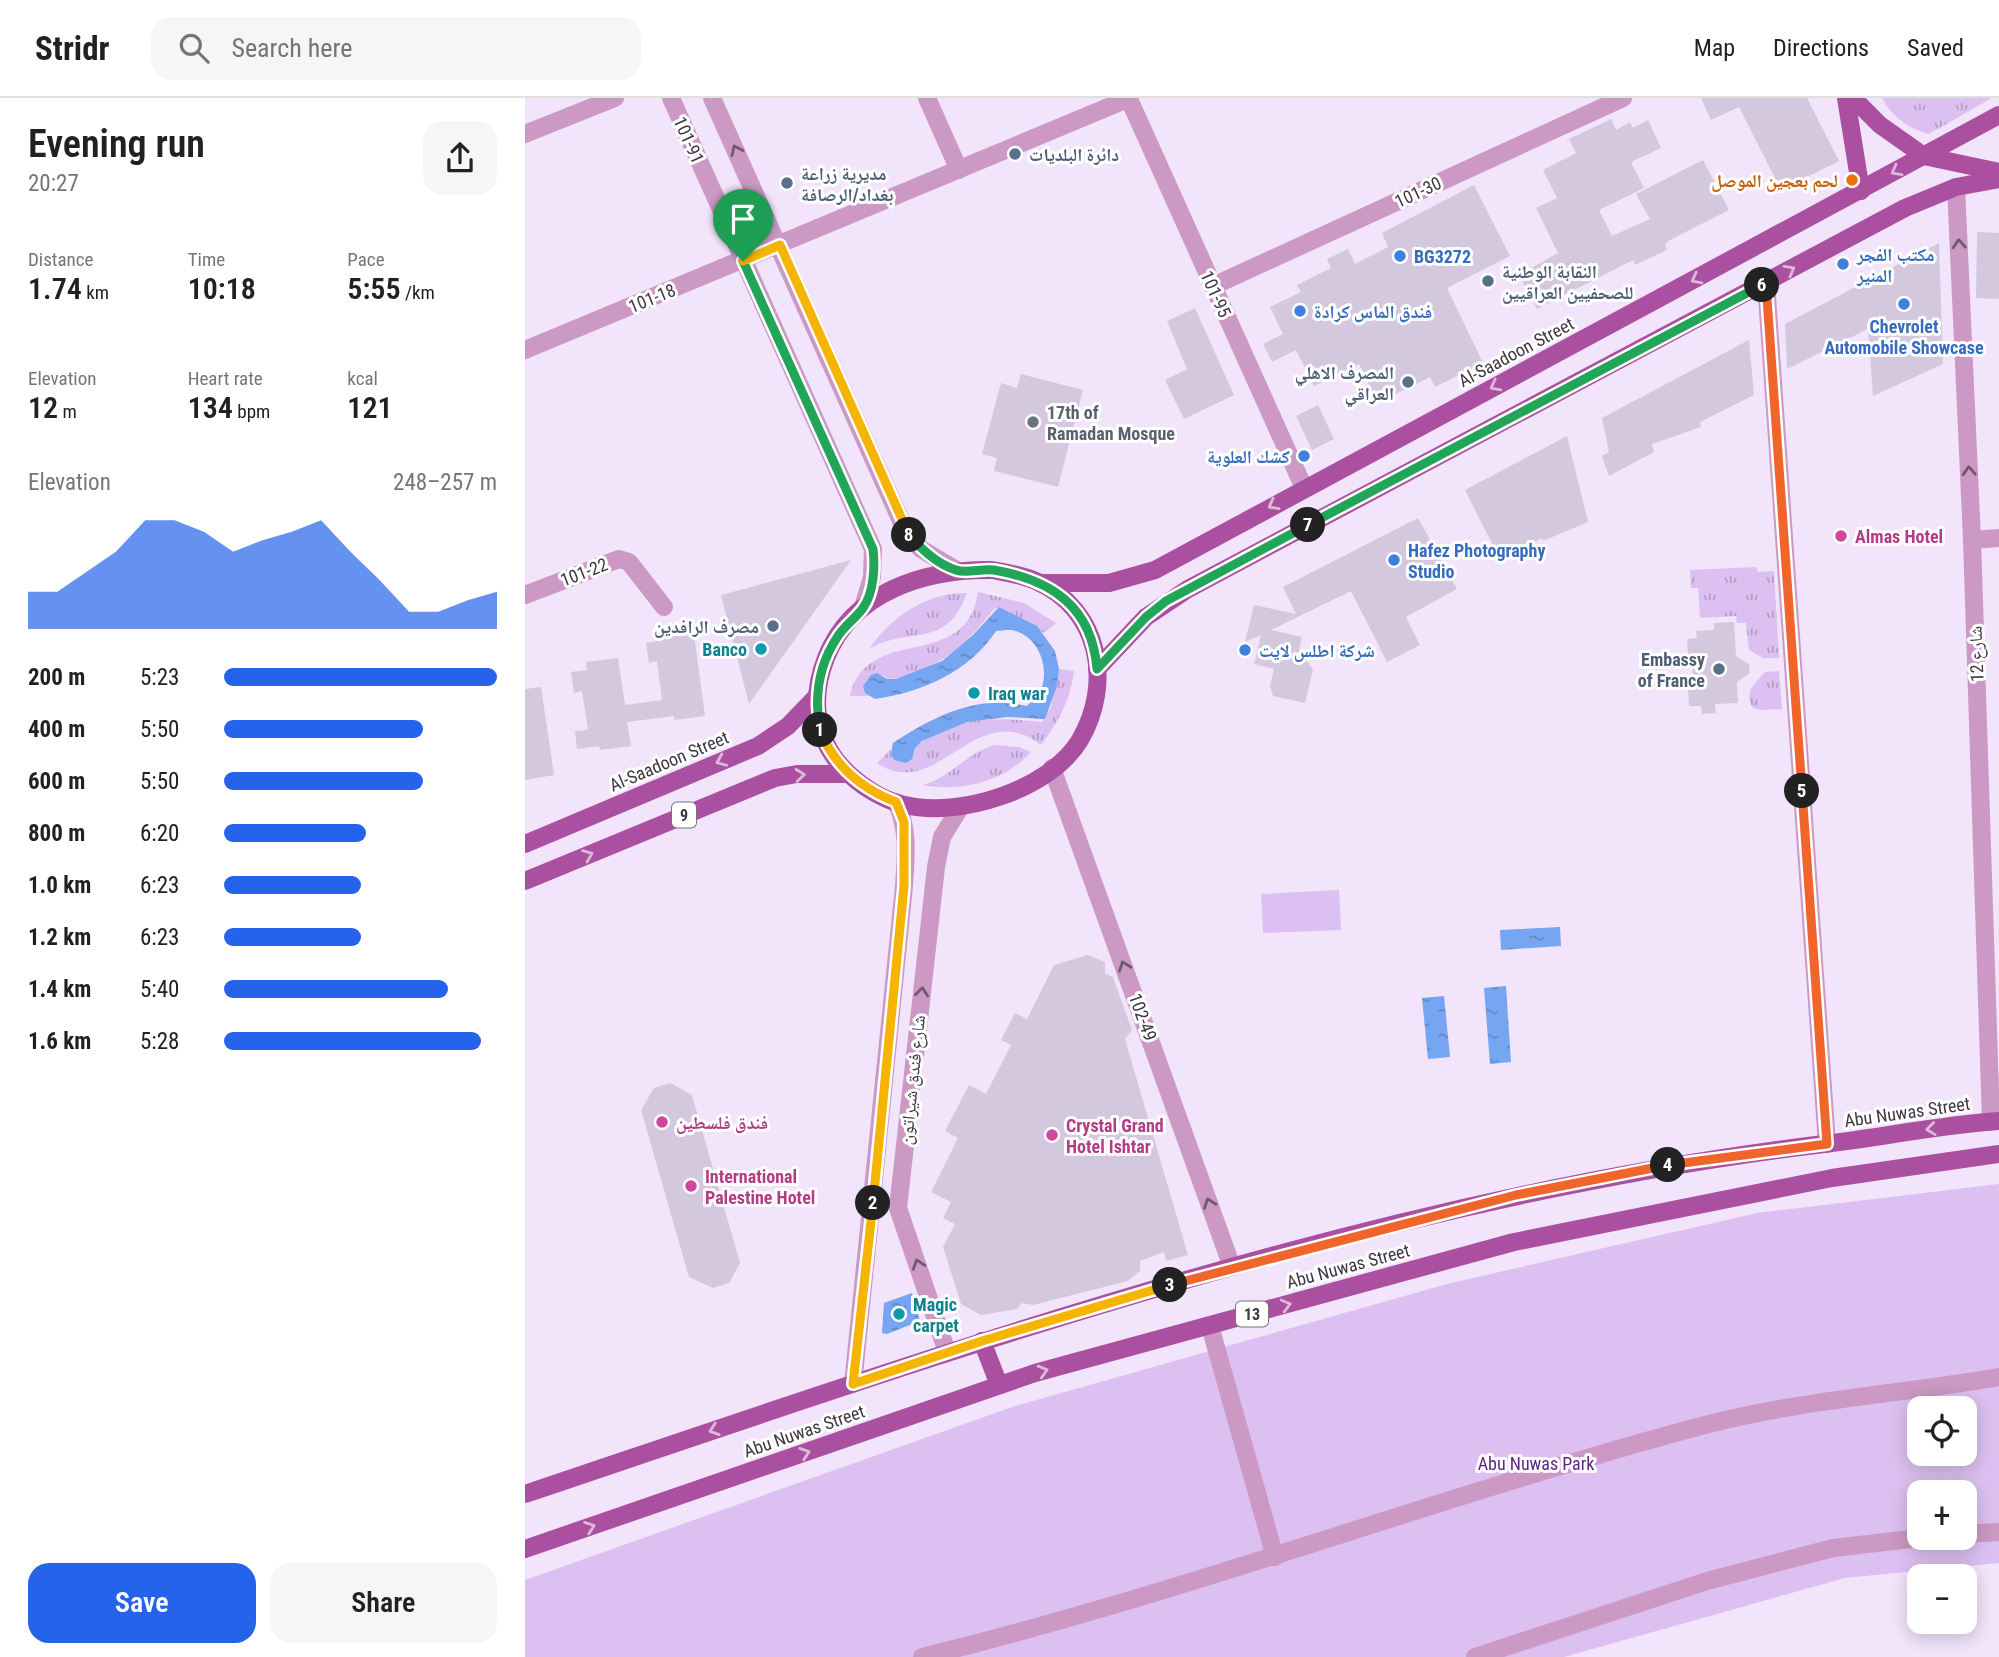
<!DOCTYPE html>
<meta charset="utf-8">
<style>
body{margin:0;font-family:"Roboto Condensed","Noto Naskh Arabic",sans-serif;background:#f6f6f6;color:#202124;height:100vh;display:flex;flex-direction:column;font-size:26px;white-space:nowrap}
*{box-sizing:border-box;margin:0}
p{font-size:23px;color:#757577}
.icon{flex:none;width:38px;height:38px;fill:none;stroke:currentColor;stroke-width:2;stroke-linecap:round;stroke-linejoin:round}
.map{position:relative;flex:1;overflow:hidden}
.details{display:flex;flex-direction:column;background:#fff;width:525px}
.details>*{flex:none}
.buttons{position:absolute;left:1382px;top:1298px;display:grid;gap:14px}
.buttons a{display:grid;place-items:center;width:70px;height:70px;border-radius:14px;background:#fff;box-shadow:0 4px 18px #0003;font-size:35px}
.pin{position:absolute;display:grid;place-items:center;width:60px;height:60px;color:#fff;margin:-72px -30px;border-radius:50% 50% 50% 0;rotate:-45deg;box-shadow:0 0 7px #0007}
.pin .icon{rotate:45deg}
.km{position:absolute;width:35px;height:35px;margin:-18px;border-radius:50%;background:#222;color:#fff;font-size:19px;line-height:35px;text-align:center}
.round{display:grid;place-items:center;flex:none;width:74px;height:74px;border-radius:21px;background:#f6f6f6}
.headline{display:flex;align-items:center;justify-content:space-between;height:119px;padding:0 28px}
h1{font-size:38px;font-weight:600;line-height:52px}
.figures{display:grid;grid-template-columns:repeat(3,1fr);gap:10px;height:119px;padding:7px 28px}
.figures div{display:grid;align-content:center}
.figures b{font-size:30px;font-weight:600}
.figures small{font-size:19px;font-weight:400}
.figures p{font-size:19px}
.chart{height:196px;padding:14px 28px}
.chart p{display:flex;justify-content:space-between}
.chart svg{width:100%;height:126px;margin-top:7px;fill:#2563eb;opacity:.7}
.action{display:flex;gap:14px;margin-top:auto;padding:14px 28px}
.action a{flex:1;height:80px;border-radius:21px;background:#2563eb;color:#fff;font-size:28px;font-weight:600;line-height:80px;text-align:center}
.action a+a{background:#f6f6f6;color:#202124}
ul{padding:0 28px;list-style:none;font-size:23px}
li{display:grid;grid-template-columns:112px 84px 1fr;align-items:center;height:52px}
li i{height:18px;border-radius:9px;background:#2563eb}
header{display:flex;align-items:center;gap:42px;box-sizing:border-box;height:98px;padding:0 35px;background:#fff;border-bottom:2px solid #e0e0e0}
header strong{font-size:33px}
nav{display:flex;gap:38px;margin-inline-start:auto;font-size:24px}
.search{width:490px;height:63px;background:#f6f6f6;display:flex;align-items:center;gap:18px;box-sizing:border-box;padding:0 24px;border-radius:21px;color:#757577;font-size:26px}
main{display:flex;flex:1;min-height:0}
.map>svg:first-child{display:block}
.grass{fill:url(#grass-tufts)}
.park{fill:#dcc0f1;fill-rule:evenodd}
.water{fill:url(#water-ripples)}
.building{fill:#d4c8de}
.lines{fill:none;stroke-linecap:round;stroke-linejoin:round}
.minor{stroke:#cb99c3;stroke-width:18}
.major{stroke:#ab50a0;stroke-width:18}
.oneway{stroke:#6e596e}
.oneway2{stroke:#ddb9d9}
.split-1-casing{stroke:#fff;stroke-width:14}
.split-2-casing{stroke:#fff;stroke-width:14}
.split-3-casing{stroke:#fff;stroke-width:14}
.split-4-casing{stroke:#fff;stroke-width:14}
.split-5-casing{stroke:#fff;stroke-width:14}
.split-6-casing{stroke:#fff;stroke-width:14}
.split-7-casing{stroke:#fff;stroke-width:14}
.split-8-casing{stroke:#fff;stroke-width:14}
.split-9-casing{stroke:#fff;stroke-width:14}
.split-1{stroke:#22a559;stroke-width:9}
.split-2{stroke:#f5b400;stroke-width:9}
.split-3{stroke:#f5b400;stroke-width:9}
.split-4{stroke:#f0652b;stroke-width:9}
.split-5{stroke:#f0652b;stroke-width:9}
.split-6{stroke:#f0652b;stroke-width:9}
.split-7{stroke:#22a559;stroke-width:9}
.split-8{stroke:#22a559;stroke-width:9}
.split-9{stroke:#f5b400;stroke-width:9}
.service-dot{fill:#5c6f8a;stroke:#fff;stroke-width:2.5}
.food-dot{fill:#e8710a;stroke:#fff;stroke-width:2.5}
.shop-dot{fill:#3f7fe0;stroke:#fff;stroke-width:2.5}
.worship-dot{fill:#6b7280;stroke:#fff;stroke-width:2.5}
.hotel-dot{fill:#d1479c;stroke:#fff;stroke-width:2.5}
.culture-dot{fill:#0f9aa8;stroke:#fff;stroke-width:2.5}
.labels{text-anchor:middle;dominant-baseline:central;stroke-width:6;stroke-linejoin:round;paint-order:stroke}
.shield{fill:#fff;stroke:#767379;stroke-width:2}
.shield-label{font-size:16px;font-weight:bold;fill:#3c3740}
.street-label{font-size:18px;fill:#3c3740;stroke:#fff}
.service-label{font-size:18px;font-weight:bold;fill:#4e5e75;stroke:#fff;text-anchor:start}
.food-label{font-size:18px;font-weight:bold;fill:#c56008;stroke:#fff;text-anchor:end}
.shop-label{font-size:18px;font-weight:bold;fill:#366cbe;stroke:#fff;text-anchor:start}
.worship-label{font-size:18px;font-weight:bold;fill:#5b616d;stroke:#fff;text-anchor:start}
.hotel-label{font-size:18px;font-weight:bold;fill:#b23c85;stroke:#fff;text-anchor:start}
.culture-label{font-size:18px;font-weight:bold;fill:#0d838f;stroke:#fff;text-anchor:start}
.park-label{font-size:18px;fill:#602582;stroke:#fff}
</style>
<header>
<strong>Stridr</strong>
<div class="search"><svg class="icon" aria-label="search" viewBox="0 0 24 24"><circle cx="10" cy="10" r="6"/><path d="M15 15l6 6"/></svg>Search here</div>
<nav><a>Map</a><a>Directions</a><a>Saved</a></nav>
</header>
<main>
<section class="details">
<div class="headline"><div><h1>Evening run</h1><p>20:27</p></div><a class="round"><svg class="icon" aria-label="share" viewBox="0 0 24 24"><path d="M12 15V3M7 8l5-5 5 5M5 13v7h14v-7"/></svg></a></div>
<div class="figures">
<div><p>Distance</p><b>1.74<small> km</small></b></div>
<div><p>Time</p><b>10:18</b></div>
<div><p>Pace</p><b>5:55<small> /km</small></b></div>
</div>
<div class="figures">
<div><p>Elevation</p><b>12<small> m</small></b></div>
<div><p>Heart rate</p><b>134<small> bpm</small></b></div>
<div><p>kcal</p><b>121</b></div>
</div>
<div class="chart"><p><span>Elevation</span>248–257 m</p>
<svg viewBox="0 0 160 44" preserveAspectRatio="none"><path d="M0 44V31L10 31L20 24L30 17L40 6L50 6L60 10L70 17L80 13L90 10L100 6L110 17L120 27L130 38L140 38L150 34L160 31V44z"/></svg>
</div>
<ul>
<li><b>200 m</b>5:23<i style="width:100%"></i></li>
<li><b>400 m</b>5:50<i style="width:73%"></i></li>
<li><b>600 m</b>5:50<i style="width:73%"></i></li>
<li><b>800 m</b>6:20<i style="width:52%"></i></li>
<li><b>1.0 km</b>6:23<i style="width:50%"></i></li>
<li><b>1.2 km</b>6:23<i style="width:50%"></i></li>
<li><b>1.4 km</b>5:40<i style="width:82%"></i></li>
<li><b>1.6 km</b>5:28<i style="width:94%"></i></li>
</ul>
<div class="action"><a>Save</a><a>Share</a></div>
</section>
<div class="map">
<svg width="1474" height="1559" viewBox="0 0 1474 1559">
<defs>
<pattern id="grass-tufts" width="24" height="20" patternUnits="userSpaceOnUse" patternTransform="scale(1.75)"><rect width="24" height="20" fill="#dcc0f1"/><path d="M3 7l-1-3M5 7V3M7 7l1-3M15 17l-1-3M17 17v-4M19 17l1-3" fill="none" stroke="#b49dc5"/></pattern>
<pattern id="water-ripples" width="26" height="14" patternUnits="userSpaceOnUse" patternTransform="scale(1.75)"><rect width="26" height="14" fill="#76a6f1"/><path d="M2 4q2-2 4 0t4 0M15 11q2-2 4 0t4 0" fill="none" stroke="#6288c5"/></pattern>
</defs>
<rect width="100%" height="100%" fill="#f1e4fb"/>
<g class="grass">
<path d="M1357,0H1467L1404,36C1384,31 1367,19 1357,0Z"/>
<polygon points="1231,469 1233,474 1249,473 1254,560 1238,560 1224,552 1221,525 1212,525 1211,518 1175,520 1173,490 1166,490 1165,472"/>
<path d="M453,494L499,505L531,525L519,535L484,514L470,510C446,540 422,565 383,577C374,580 365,584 357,577L340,595L344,598H325C342,524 441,576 453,494Z"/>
<path d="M442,495C421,553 385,527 344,551C366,519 402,494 442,495Z"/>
<path d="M534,571L549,573C546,601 533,625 516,647C451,597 412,706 352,665L366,651V656H389L390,650C423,617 474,619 517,624L526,609Z"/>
<path d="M1254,573L1257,611L1237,612L1228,610C1218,594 1230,585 1240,574Z"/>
<path d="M470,647L494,649L506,654C479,684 436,694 398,687C427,679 442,654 470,647Z"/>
</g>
<g class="park">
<polygon points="814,792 816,832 738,835 736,796"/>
<path d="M1474,1086V1465L1320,1480L1039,1559H0V1482L490,1308L922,1186L1232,1115ZM1395,1311H1440V1356H1395ZM1395,1395H1440V1440H1395Z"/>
</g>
<g class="water">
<path d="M474,509L512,528L530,553L534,571L532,588L520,621L482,619L442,624L397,643L390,650L387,661L381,665L369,662L366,656L368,645C409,618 452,596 502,608C506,603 511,601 514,596C527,573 514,537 487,532C482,531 476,533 471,533C444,574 397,594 350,601L340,595L338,588L346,577L352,575L362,581H371L417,563L448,537Z"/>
<polygon points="1035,829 1036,848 976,852 975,832"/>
<polygon points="981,888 986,964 965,966 959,890"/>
<polygon points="919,898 925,959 903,961 897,900"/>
<polygon points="387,1195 395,1223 362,1236 357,1235 359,1205"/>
</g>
<g class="building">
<polygon points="1176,0 1282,0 1314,63 1256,92 1214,9 1186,22"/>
<polygon points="1086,21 1091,32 1105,24 1108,30 1123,22 1136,50 1106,64 1119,90 1074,112 1087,138 1125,121 1111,96 1178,62 1204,112 1145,142 1140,146 1142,152 1110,167 1108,162 1012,211 994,177 1033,155 1011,110 1032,100 1018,72 1051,55 1044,41"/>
<polygon points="949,87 985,158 922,190 958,265 910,289 905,279 853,305 834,266 789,288 771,252 747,264 738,246 758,236 745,209 776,194 772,187 806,170 802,161 823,151 830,166 863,149 857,135"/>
<polygon points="1452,134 1474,135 1474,201 1451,200"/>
<polygon points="1414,145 1418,266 1348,298 1343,231 1262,271 1260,226"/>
<polygon points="670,210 709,297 659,321 640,282 662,271 642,223"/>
<polygon points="1224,242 1229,297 1175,324 1176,329 1127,346 1129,354 1084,378 1077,358 1084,354 1077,320"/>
<polygon points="496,276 558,292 533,389 469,373 472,360 457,356 476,285 492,290"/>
<polygon points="793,307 809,341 787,352 771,318"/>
<polygon points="1042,338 1063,424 1018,443 1017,440 975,461 940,392"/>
<polygon points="893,420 932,491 881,519 895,547 862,564 826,493 746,532 777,539 772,561 782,563 788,572 780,605 748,598 745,588 749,571 729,566 736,537 720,544 729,507 771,516 758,489"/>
<polygon points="326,462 224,606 196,497"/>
<polygon points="1209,524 1211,558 1224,566 1225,575 1212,584 1213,605 1190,606 1191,615 1177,616 1176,608 1164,608 1163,592 1168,592 1167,558 1163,558 1162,541 1172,540 1171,533 1189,532 1189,525"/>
<polygon points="168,530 180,618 149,622 149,618 102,624 106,648 75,652 74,648 52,651 50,633 63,632 57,593 49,595 46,574 62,572 61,564 93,560 100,607 137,602 132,563 124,565 121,545 137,542 136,534"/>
<polygon points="16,589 29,677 0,682 0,591"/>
<polygon points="563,857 580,864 580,876 588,879 607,932 600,941 663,1157 641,1163 639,1154 615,1163 615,1173 603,1183 508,1207 497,1205 492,1211 456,1217 436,1206 418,1149 430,1126 418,1120 426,1104 406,1094 433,1040 420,1033 444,987 461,996 486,947 476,942 490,915 502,921 529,867"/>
<polygon points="145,985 167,997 215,1165 204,1185 188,1190 164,1179 116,1012 129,990"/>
</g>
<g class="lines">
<g class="minor">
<polyline points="146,0 348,451 347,479 338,509"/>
<polyline points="187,0 381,434 396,451 433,473"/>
<polyline points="402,0 434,72"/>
<polyline points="604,1 779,390"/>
<polyline points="0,36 90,0"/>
<polyline points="1431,89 1447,442 1466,1024"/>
<polyline points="1241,185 1302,1046"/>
<polyline points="688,188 1098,0"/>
<polyline points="0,252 605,0"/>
<polyline points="1447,442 1474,440"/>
<polyline points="0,497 94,461 104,464 139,509"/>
<polyline points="527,670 707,1169"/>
<polyline points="685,1228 750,1459"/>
<polyline points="422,1254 373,1110 411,769 417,739 436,708"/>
<path d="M328,1286L379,788C381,758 384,731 371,704"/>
<polyline points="1440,1436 1474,1434"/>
<path d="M397,1559C660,1495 914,1398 1176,1328C1273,1302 1375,1296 1474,1279"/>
<polyline points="950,1559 1182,1483 1308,1450 1395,1440"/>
</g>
<g class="major">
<polyline points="1321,0 1336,93"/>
<polyline points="1328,0 1355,27 1399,58 1474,74"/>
<path d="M467,472C483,475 499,477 513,484C575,512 588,585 555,642C525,692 434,720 380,707C356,702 333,686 317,669C289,638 286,598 301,560C327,493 401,471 467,472Z"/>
<polyline points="515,485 584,485 630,472 1474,17"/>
<polyline points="572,571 621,519 663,491 1380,110 1431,89 1474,81"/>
<polyline points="0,746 233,648 263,628 292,598"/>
<polyline points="0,783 250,680 272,676 323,676"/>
<polyline points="457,1243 474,1287"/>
<path d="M0,1396C425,1253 852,1100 1299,1046C1358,1039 1415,1027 1474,1023"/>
<polyline points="0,1451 510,1275 989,1144 1307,1080 1474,1056"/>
</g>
</g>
<defs><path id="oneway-chevron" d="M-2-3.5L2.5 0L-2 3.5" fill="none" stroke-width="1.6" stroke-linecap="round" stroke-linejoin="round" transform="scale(1.75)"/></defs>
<g class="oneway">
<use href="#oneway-chevron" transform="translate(211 52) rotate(-115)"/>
<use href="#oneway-chevron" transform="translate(1434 146) rotate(-93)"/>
<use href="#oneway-chevron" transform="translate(1444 373) rotate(-93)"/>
<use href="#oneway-chevron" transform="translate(599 868) rotate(-110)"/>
<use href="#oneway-chevron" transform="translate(397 894) rotate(-84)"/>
<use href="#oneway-chevron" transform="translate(684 1105) rotate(-110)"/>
<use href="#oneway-chevron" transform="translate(393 1166) rotate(-109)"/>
</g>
<g class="oneway2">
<use href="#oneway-chevron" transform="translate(1371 73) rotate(151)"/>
<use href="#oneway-chevron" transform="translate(1265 172) rotate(-29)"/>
<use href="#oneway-chevron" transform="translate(1171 181) rotate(152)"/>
<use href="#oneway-chevron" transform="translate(970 288) rotate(152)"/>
<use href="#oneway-chevron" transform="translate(748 407) rotate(151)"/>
<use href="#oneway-chevron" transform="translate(196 663) rotate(157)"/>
<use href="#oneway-chevron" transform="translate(275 677) rotate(-5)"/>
<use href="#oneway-chevron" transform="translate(63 757) rotate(-22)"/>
<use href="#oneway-chevron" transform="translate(1406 1031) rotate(173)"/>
<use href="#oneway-chevron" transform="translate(761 1207) rotate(-15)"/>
<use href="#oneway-chevron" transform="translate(518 1273) rotate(-16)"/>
<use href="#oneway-chevron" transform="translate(189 1332) rotate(161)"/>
<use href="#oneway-chevron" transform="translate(280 1355) rotate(-19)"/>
<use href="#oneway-chevron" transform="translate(65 1429) rotate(-19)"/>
</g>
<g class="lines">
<g class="split-1-casing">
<path id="split-1" d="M218,163L348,451C350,468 349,495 338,510C331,520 320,527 313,538C294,566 289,599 295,632"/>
</g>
<g class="split-2-casing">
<path id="split-2" d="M295,632C309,668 335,690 371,704L379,724V788L348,1105"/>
</g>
<g class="split-3-casing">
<polyline id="split-3" points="348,1105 328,1286 457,1243 645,1187"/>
</g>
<g class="split-4-casing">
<polyline id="split-4" points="645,1187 991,1097 1143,1067"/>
</g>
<g class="split-5-casing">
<polyline id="split-5" points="1143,1067 1302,1046 1277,693"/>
</g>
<g class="split-6-casing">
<polyline id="split-6" points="1237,187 1241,186 1277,693"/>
</g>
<g class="split-7-casing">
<polyline id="split-7" points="783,427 1237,187"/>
</g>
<g class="split-8-casing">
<path id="split-8" d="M384,437C397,452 412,466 431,472C442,476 457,470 469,472C527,482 567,509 572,571L621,519L641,503L783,427"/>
</g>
<g class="split-9-casing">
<polyline id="split-9" points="218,163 255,147 384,437"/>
</g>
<use href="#split-1" class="split-1"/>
<use href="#split-2" class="split-2"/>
<use href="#split-3" class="split-3"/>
<use href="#split-4" class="split-4"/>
<use href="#split-5" class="split-5"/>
<use href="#split-6" class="split-6"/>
<use href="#split-7" class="split-7"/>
<use href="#split-8" class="split-8"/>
<use href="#split-9" class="split-9"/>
</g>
<g class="service-dot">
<circle cx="490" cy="56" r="7"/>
<circle cx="262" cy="85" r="7"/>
<circle cx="963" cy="183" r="7"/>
<circle cx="883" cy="284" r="7"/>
<circle cx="248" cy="528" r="7"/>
<circle cx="1194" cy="571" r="7"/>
</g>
<circle class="food-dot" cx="1327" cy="82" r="7"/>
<g class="shop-dot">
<circle cx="875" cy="158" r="7"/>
<circle cx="1318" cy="166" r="7"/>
<circle cx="1379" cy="206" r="7"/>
<circle cx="775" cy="213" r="7"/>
<circle cx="779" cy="358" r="7"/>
<circle cx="869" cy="462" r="7"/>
<circle cx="720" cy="552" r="7"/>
</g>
<circle class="worship-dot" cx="508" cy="324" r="7"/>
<g class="hotel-dot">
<circle cx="1316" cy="438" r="7"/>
<circle cx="137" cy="1024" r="7"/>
<circle cx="527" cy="1037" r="7"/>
<circle cx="166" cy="1088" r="7"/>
</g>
<g class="culture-dot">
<circle cx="236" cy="551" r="7"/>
<circle cx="449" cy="595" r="7"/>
<circle cx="374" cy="1216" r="7"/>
</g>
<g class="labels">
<g class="shield">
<rect x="147" y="704.5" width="24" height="25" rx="5"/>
<rect x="711" y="1203.5" width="32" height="25" rx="5"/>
</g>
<g class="shield-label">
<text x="159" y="717">9</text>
<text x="727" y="1216">13</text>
</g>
<g class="street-label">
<text transform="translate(164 42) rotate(66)">101-91</text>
<text transform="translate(893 94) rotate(-25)">101-30</text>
<text transform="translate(691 196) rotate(66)">101-95</text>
<text transform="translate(127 200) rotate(-22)">101-18</text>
<text transform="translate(991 254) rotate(-28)">Al-Saadoon Street</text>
<text transform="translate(59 474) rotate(-21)">101-22</text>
<text transform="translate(1451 556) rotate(-92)">شارع 12</text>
<text transform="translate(144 663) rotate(-23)">Al-Saadoon Street</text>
<text transform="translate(618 919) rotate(70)">102-49</text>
<text transform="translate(387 982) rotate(-84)">شارع فندق شيراتون</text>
<text transform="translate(1382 1014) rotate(-8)">Abu Nuwas Street</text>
<text transform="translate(823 1168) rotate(-15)">Abu Nuwas Street</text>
<text transform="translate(279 1333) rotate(-19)">Abu Nuwas Street</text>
</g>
<g class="service-label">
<text x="504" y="56">دائرة البلديات</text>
<text x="276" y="75">مديرية زراعة<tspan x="276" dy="21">بغداد/الرصافة</tspan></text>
<text x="977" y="173">النقابة الوطنية<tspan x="977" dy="21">للصحفيين العراقيين</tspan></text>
<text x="869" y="274" text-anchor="end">المصرف الاهلي<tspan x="869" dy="21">العراقي</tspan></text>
<text x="234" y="528" text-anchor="end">مصرف الرافدين</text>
<text x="1180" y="561" text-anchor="end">Embassy<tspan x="1180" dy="21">of France</tspan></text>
</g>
<g class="food-label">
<text x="1313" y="82">لحم بعجين الموصل</text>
</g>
<g class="shop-label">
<text x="1332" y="156">مكتب الفجر<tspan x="1332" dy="21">المنير</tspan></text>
<text x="889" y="158">BG3272</text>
<text x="789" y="213">فندق الماس كرادة</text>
<text x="1379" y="228" text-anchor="middle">Chevrolet<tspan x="1379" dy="21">Automobile Showcase</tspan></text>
<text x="765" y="358" text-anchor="end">كشك العلوية</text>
<text x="883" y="452">Hafez Photography<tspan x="883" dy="21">Studio</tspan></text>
<text x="734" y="552">شركة اطلس لايت</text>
</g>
<g class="worship-label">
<text x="522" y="314">17th of<tspan x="522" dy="21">Ramadan Mosque</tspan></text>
</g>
<g class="hotel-label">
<text x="1330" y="438">Almas Hotel</text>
<text x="151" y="1024">فندق فلسطين</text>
<text x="541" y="1027">Crystal Grand<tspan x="541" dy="21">Hotel Ishtar</tspan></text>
<text x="180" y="1078">International<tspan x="180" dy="21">Palestine Hotel</tspan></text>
</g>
<g class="culture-label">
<text x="222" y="551" text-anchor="end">Banco</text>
<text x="463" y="595">Iraq war</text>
<text x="388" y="1206">Magic<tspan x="388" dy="21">carpet</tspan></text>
</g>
<g class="park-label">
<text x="1011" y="1365">Abu Nuwas Park</text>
</g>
</g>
</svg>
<div class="buttons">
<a><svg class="icon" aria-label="locate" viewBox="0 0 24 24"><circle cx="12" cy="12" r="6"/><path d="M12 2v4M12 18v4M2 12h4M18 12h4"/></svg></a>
<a>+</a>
<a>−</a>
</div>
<div class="pin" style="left:218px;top:163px;background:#1e9e55"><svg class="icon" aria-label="arrive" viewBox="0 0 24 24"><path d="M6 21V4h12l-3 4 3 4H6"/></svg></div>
<b class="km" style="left:295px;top:632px">1</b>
<b class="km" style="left:348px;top:1105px">2</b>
<b class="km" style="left:645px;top:1187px">3</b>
<b class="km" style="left:1143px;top:1067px">4</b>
<b class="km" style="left:1277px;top:693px">5</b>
<b class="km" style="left:1237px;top:187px">6</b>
<b class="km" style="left:783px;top:427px">7</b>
<b class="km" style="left:384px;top:437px">8</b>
</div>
</main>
